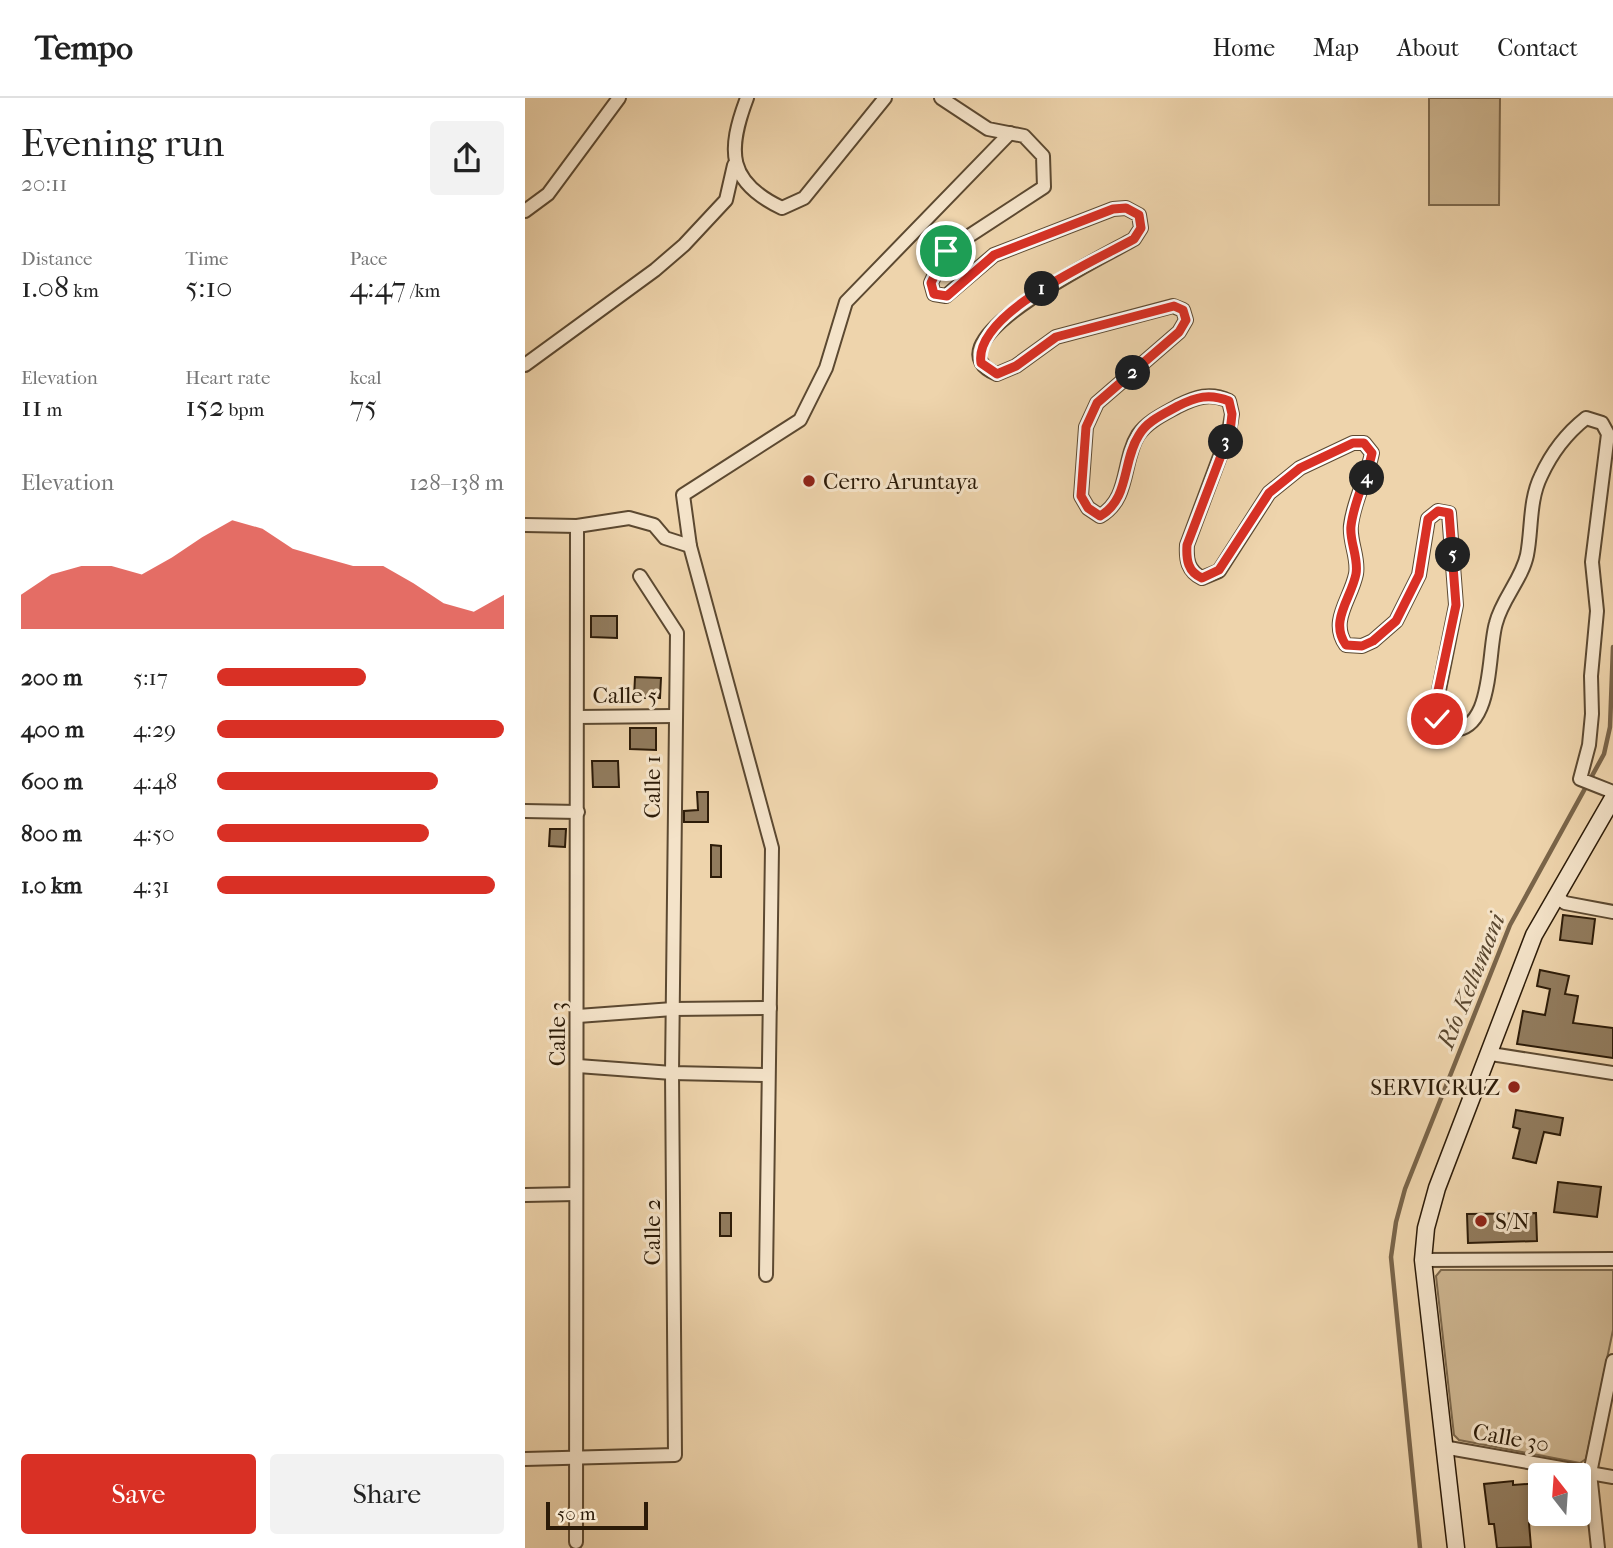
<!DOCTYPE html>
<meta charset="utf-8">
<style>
body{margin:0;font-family:"IM FELL French Canon",serif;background:#f2f2f2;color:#222;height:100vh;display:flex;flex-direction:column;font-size:26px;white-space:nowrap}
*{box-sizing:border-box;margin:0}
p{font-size:23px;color:#767676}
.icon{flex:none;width:38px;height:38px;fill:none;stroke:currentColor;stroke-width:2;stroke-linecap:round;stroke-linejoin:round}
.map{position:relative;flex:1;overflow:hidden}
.drawer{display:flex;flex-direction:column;background:#fff;width:525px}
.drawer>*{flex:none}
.needle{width:46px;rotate:343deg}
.buttons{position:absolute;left:1003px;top:1365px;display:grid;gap:14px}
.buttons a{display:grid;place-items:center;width:63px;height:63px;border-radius:7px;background:#fff;box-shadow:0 4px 10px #0003;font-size:35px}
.scale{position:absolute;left:21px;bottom:18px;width:102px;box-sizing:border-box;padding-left:7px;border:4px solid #2c1b08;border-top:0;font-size:19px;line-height:24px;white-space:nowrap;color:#2c1b08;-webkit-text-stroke:5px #f4e3c9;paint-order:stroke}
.pin{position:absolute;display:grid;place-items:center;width:60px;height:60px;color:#fff;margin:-30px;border:4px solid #fff;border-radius:50%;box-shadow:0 2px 7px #0007}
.km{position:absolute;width:35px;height:35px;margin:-18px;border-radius:50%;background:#222;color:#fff;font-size:19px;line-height:35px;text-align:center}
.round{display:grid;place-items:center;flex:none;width:74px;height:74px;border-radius:7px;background:#f2f2f2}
.summary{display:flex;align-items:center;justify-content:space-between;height:119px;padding:0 21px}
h1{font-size:38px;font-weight:600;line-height:52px}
.figures{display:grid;grid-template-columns:repeat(3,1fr);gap:10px;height:119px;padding:7px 21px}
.figures div{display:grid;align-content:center}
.figures b{font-size:30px;font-weight:600}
.figures small{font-size:19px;font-weight:400}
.figures p{font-size:19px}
.chart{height:196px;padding:14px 21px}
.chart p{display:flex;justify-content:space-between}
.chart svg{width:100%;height:126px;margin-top:7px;fill:#d93025;opacity:.7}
.button{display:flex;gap:14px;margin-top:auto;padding:14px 21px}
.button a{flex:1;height:80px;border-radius:7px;background:#d93025;color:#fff;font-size:28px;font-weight:600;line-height:80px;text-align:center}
.button a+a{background:#f2f2f2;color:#222}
ul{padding:0 21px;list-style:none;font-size:23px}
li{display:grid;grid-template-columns:112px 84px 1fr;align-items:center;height:52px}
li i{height:18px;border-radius:9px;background:#d93025}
header{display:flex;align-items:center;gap:42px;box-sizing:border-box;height:98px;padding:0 35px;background:#fff;border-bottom:2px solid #e0e0e0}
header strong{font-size:33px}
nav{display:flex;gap:38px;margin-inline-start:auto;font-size:24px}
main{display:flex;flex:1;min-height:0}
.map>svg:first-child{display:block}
.green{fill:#cdb590;stroke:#7c684c;stroke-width:2}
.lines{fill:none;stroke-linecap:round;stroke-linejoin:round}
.stream{stroke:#796449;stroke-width:4.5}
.building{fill:#917b5d;stroke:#2c1b08;stroke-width:2}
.street-casing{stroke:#5c4931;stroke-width:16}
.secondary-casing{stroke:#2c1b08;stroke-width:19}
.street{stroke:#f4e3c9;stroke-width:12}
.secondary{stroke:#f4e3c9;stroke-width:16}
.route-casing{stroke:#fff;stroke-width:14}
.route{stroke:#d93025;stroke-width:9}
.poi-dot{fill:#8f2418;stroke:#f4e3c9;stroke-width:2.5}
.labels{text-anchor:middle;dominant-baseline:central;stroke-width:6;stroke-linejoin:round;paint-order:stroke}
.poi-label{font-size:23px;fill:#2c1b08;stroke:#f4e3c9;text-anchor:start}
.street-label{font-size:23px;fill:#2c1b08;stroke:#f4e3c9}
.water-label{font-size:24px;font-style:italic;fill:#59462e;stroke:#f4e3c9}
</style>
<header>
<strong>Tempo</strong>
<nav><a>Home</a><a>Map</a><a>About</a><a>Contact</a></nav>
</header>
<main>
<section class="drawer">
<div class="summary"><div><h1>Evening run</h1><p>20:11</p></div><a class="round"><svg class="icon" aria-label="share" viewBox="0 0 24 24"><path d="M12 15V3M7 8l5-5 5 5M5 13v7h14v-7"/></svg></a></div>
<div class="figures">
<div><p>Distance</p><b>1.08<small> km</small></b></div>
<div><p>Time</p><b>5:10</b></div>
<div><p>Pace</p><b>4:47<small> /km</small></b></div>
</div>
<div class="figures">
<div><p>Elevation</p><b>11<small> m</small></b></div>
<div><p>Heart rate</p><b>152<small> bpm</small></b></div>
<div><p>kcal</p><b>75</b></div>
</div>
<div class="chart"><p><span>Elevation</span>128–138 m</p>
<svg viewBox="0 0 160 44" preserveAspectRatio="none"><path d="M0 44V32L10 25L20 22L30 22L40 25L50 19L60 12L70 6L80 9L90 16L100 19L110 22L120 22L130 28L140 35L150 38L160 32V44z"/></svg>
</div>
<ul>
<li><b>200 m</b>5:17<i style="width:52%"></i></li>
<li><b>400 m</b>4:29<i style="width:100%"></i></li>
<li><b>600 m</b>4:48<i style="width:77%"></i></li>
<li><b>800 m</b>4:50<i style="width:74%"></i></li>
<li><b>1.0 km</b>4:31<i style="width:97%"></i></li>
</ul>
<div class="button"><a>Save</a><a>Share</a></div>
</section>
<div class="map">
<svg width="1088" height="1450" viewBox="0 0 1088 1450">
<rect width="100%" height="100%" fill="#eed4ac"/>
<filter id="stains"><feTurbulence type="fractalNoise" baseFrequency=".00286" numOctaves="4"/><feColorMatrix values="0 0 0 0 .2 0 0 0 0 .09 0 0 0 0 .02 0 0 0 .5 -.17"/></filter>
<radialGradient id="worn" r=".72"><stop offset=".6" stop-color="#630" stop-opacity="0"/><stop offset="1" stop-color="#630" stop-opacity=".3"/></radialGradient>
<g class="green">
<polygon points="904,0 975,0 974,107 904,107"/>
<polygon points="916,1172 1088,1172 1088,1232 1061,1361 1055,1365 934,1342 929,1337 911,1178"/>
</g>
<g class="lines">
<polyline class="stream" points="895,1450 866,1159 871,1124 880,1091 985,827 1079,656 1085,629 1088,549"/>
</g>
<g class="building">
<polygon points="66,518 92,518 92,540 66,539"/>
<polygon points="110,579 136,580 135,600 109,600"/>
<polygon points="105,630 131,630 131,652 105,651"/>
<polygon points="67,663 93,663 94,689 68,689"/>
<polygon points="172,694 183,694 183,724 159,724 159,713 173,712"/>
<polygon points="25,731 41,731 40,749 24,748"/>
<polygon points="186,747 196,748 196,779 186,779"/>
<polygon points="1038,817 1070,821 1067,846 1035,842"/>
<polygon points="1015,872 1044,878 1040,896 1053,898 1048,925 1088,930 1088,960 992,946 998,913 1020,917 1025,891 1012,888"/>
<polygon points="991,1012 1038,1020 1035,1037 1019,1034 1011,1065 988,1060 995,1031 988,1029"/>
<polygon points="1033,1084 1076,1089 1072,1119 1029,1114"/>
<rect x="195" y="1115" width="11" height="23"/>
<polygon points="1011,1115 1012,1143 943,1145 942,1116"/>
<polygon points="988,1383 988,1387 1015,1385 1015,1424 1004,1425 1006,1449 972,1450 969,1426 964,1426 959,1386"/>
</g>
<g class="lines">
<g class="street-casing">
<g id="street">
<path d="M222,0C202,53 202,84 257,110L279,100L360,0"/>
<path d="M416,0L463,31L499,38L518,58L519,89L421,153L406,185L409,196L421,198L469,157L588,111L601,110L614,117L616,130L609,141C588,154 396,245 472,276L491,268L531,239L648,208L658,212L661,222L654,234L572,305L561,329L556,398L563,410L575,418C605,401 597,363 613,337C623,323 639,316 653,308C671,299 685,294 704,303L707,316L704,334L662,447C661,462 663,473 677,480L694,473L744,395L775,370L828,345H839L847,355C842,380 829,402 826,427C824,443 834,460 831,476C826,501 804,523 821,547L837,548L848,543L871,523L894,477L903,421L913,413L924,415L931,507L910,612L920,631C970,641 962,554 971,525C977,501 997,481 1002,457C1007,432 1004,402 1016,378C1026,356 1042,335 1061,320L1077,325L1083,336L1067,464L1072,513L1066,578L1067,616L1064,647L1055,681L1088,694"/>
<polyline points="0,113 23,96 94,0"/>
<polyline points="0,267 130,172 159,147 201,102 209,67"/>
<polyline points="0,427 52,428 104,420 129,427 140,440 165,448"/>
<polyline points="52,619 149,618"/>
<polyline points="0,713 53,714"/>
<polyline points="1030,798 1040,805 1088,814"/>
<polyline points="53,918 148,911 245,910"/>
<polyline points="966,956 1088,975"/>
<polyline points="53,968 147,975 243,977"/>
<polyline points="0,1097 51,1096"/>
<polyline points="898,1162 1088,1161"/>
<polyline points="241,1177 247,750 165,448 158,397 275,322 301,270 321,204 485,35"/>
<polyline points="918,1349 1088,1379"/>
<polyline points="0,1361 150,1357 147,975 152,535 115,478"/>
<polyline points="51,1444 52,428"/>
<polyline points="1073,1450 1065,1375 1088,1263"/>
</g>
</g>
<g class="secondary-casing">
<polyline id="secondary" points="931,1450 898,1162 901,1130 912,1090 1009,837 1088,700"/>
</g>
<use href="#street" class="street"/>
<use href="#secondary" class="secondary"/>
</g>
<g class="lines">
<g class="route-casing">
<path id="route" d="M421,153L406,185L409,196L422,198L469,157L588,111L601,110L614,117L616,130L609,141C572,162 448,215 456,265L472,276L491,268L531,239L649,208L658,212L661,222L654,234L572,305L561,329L556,398L563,410L575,418C605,401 597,363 614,337C622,323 639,316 653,308C671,299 684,295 704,303L707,316L705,334L662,447C661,462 663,474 677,480L694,472L744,395L775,370L828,345H839L847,355C842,380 829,402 826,428C824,443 834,460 831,476C826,501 804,523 821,547L837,548L848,543L871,523L894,477L903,421L913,413L924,415L931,507L909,612L912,621"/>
</g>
<use href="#route" class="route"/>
</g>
<g class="poi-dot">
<circle cx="284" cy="383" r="7"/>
<circle cx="989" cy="989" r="7"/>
<circle cx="956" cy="1123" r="7"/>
</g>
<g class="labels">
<g class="poi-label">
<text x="298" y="383">Cerro Aruntaya</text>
<text x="975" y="989" text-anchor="end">SERVICRUZ</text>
<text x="970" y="1123">S/N</text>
</g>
<g class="street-label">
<text x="100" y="597">Calle 5</text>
<text transform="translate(127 689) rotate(-90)">Calle 1</text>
<text transform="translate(32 936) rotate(-90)">Calle 3</text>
<text transform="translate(127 1134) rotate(-90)">Calle 2</text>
<text transform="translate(986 1340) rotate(10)">Calle 30</text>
</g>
<g class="water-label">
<text transform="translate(946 883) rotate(-68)">Río Kellumani</text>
</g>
</g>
<rect width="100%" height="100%" filter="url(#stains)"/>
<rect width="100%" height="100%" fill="url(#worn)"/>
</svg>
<div class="buttons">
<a><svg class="needle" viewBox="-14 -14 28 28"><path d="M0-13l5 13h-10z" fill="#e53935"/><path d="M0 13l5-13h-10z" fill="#767676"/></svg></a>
</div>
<div class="scale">50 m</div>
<div class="pin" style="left:421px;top:153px;background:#1e9e55"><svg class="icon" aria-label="arrive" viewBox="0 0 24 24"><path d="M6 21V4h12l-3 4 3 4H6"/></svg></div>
<div class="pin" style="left:912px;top:621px;background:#d93025"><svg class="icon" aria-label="check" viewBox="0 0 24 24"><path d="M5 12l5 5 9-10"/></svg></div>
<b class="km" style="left:517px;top:191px">1</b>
<b class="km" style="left:608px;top:275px">2</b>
<b class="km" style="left:701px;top:344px">3</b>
<b class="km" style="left:842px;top:380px">4</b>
<b class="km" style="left:928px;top:457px">5</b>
</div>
</main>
